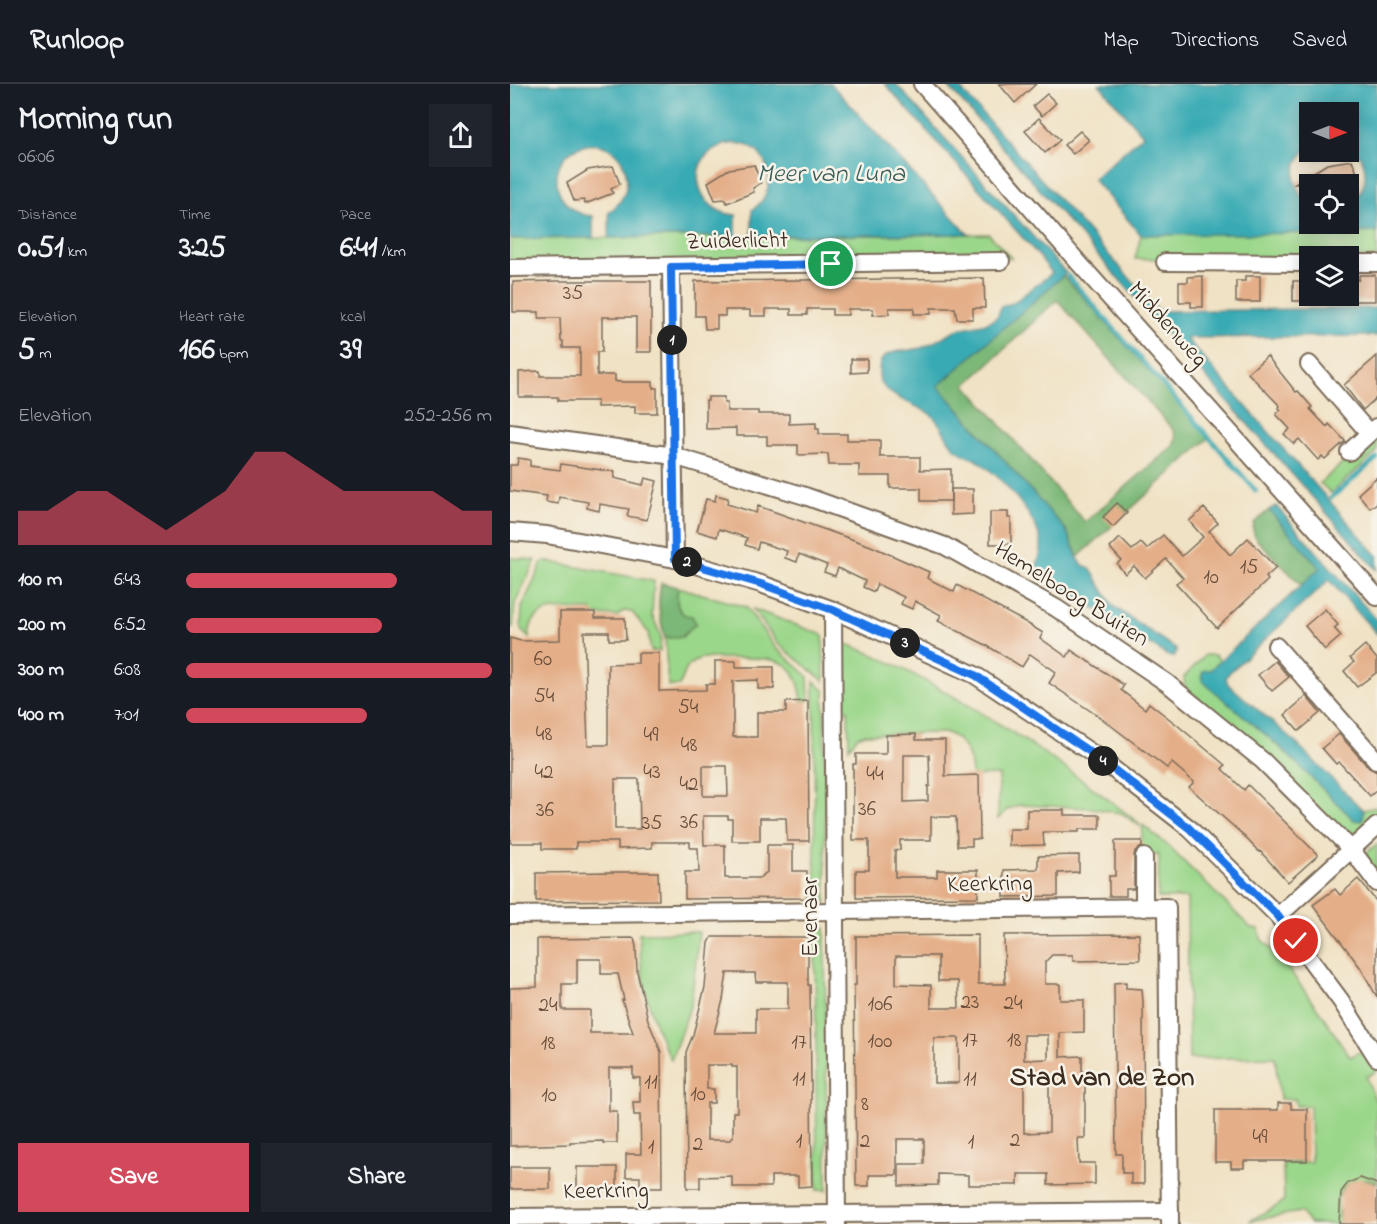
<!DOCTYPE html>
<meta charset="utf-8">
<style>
body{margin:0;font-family:"Indie Flower",sans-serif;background:#20242c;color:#f1f3f6;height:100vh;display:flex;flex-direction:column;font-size:22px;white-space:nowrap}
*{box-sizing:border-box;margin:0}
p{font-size:20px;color:#9ea1a6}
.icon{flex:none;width:33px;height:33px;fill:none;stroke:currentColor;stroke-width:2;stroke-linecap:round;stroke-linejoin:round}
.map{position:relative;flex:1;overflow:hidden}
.drawer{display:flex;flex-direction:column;background:#171b24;width:510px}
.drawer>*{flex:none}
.needle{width:39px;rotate:90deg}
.controls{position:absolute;left:789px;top:18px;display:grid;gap:12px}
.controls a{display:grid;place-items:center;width:60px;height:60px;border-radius:0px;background:#171b24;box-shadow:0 3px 15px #0003;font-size:30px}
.pin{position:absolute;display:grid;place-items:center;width:51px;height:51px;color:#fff;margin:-26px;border:3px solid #fff;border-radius:50%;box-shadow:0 2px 6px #0007}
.km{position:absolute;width:30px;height:30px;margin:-15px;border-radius:50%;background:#222;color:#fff;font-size:16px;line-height:30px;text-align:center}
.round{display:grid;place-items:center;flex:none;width:63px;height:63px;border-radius:0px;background:#20242c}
.headline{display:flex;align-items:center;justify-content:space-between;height:102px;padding:0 18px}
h1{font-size:33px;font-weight:700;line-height:45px}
.metrics{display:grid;grid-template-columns:repeat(3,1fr);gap:9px;height:102px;padding:6px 18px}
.metrics div{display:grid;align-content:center}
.metrics b{font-size:30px;font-weight:700}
.metrics small{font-size:16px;font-weight:400}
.metrics p{font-size:16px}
.chart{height:168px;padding:12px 18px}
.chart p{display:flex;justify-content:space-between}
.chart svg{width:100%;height:108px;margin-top:6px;fill:#d1495b;opacity:.7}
.action{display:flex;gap:12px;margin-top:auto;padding:12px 18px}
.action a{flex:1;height:69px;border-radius:0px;background:#d1495b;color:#fff;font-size:24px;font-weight:700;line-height:69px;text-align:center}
.action a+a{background:#20242c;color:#f1f3f6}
ul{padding:0 18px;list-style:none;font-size:20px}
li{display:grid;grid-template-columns:96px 72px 1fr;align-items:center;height:45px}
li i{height:15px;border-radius:8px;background:#d1495b}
header{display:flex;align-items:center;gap:36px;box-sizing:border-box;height:84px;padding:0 30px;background:#171b24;border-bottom:2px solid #363941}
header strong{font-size:28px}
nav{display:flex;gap:33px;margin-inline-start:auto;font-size:21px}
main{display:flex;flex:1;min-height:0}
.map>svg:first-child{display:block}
.green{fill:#9bd78b;stroke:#6b8054;stroke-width:1.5}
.forest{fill:#7cb877;stroke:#5c714a;stroke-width:1.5;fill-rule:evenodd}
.water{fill:#39aab4;stroke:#3a6a69;stroke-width:1.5}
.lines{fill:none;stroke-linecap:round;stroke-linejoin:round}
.stream{stroke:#39aab4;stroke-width:4.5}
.building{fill:#e4ae88;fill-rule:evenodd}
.minor-casing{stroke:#7a6a58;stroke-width:20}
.minor{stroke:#fff;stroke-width:16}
.route-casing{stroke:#fff;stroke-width:12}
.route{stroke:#1a73e8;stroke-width:8}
.labels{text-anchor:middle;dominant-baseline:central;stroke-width:5;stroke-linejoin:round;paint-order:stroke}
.number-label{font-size:21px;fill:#654b38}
.street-label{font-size:24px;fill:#3b2a1e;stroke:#f7f3e8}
.water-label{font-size:26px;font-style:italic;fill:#3a5d5a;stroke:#f7f3e8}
.quarter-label{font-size:27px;font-weight:bold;fill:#3b2a1e;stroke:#f7f3e8}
</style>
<header>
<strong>Runloop</strong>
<nav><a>Map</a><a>Directions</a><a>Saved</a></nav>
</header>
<main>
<section class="drawer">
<div class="headline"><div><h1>Morning run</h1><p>06:06</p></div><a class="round"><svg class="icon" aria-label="share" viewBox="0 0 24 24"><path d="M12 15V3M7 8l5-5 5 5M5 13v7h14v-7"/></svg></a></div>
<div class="metrics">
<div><p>Distance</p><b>0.51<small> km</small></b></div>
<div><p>Time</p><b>3:25</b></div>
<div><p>Pace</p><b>6:41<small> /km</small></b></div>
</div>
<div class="metrics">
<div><p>Elevation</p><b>5<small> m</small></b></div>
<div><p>Heart rate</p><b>166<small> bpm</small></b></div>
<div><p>kcal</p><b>39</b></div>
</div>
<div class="chart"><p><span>Elevation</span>252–256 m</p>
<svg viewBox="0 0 160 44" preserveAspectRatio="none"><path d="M0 44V30L10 30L20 22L30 22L40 30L50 38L60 30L70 22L80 6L90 6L100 14L110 22L120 22L130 22L140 22L150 30L160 30V44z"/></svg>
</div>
<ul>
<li><b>100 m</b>6:43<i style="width:69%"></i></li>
<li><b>200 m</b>6:52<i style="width:64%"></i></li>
<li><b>300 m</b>6:08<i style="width:100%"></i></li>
<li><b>400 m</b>7:01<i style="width:59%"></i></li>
</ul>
<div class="action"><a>Save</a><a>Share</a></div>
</section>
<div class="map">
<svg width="867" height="1140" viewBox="0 0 867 1140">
<rect width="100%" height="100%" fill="#f7f3e8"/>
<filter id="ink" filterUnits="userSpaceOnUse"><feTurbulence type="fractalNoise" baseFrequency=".0167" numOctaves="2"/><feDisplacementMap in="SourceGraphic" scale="12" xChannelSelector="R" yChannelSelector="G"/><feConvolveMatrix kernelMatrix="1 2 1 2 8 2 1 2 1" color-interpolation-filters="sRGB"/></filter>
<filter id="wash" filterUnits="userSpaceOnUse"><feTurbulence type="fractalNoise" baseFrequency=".008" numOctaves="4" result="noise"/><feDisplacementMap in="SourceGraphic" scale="24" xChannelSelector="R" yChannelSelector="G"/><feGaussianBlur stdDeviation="1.35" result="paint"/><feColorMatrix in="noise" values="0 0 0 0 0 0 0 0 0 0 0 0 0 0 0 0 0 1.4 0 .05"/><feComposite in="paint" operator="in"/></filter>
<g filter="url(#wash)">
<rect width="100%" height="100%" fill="#f0e2c5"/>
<g class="green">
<polygon points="867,148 867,173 625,175 631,151"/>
<polygon points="479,150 501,174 0,177 0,155"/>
<polygon points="867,349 867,368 821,409 810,399"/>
<polygon points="0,474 26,476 5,519 3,543 0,543"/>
<path d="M35,477L144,497L142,531L151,552L150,567H141L138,548L122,528L113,527L108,532L82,531V526C56,526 19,518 19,554L11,546L12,523L32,479Z"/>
<path d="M168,503L236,523L265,563L298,592L299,616L292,617C287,578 273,575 238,574C222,574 207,574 191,574C173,582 177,587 169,602H158L155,554L172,553L175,532C165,523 166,516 168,503Z"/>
<polygon points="243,525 313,551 314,597 268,560"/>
<path d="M327,557C360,567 392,584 423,601C496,641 564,688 629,739L630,742L611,729L581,724L509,721L497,726L488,735L489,691L462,692C462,673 454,656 437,649L356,650L347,653L339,664L338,626L327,625Z"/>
<polygon points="695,571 705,571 711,577 700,587 743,639 808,699 844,736 851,736 853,734 853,726 866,723 867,729 840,753 675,603 674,593"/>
<polygon points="304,597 314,606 316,820 305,820"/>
<path d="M633,741L657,761L741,844L749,845L751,855L769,872L813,932L840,973L858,964L867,981V987L856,993L867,1020V1099C852,1091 831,1097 828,1115C826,1124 830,1132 830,1140H800L790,1128L739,1137L769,1121L774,1116L773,1079L801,1078L800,1022H786L785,1015H770L765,973L679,975L677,814H648L649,771H630Z"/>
<polygon points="867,760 867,788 857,774 856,769"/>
<polygon points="305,843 315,843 317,1106 307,1106"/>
<path d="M189,848L181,920L161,976C140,936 130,894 129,849Z"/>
</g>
<g class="forest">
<path d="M553,191L699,354L568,473L556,446L428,302ZM547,216L664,347L666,355L663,362L575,438L456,301Z"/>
<polygon points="759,426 811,484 792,502 746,455 743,446 744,439"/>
<path d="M151,499L168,503C166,517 165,531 182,532L186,539L172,553L155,554C149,532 147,522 151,499Z"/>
</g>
<g class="water">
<path d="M0,0H321L458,150L242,152V126C276,103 254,49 214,61C173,73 184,129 226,131V152L99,154V128C134,105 113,51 73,62C32,73 42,130 83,132V154L0,155Z"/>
<path d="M375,0H386L556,189L428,302L556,446L569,476L573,481L580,484L603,522L666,565V569L664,573L658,572L525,486C528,478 532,469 531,460C528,433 489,391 468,377C461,373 453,371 447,366C435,357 433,339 420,330C403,319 382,315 370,298C364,261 388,270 411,264C424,260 435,250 449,245C463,241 476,242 488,232L491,222L503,219L542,189L529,172Z"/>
<polygon points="436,0 446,0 649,227 867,224 867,252 676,254 867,471 867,486"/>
<path d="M589,0H867V148L841,149L840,120C860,104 860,76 839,61L838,28H800L799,62L787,78L784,94L790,110L799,120L800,140H820V149L631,151L583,95L633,51Z"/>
<polygon points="766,422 867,536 867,550 819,496 719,589 716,594 718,600 783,656 853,726 853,734 851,737 844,736 770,663 692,597 692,589 695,586 700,586 810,484 759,426"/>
</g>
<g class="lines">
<g class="stream">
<polyline points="558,192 746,407"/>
<polyline points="821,414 867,374"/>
</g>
</g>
<g id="blocks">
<g class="building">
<polygon points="489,0 526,0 505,19"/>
<polygon points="537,10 546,19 532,32 523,22"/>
<polygon points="529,34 550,56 535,69 515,47"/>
<polygon points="570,47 579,56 563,70 554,61"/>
<polygon points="842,76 849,94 839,100 785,100 817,80"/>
<polygon points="244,81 251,99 243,104 244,108 217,119 215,115 205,116 198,98 219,85"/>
<polygon points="103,82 110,100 101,105 103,109 75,120 74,116 64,117 57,99 78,86"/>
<polygon points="849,191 865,191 865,217 840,217 840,196 849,196"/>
<polygon points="693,192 693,223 681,223 681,218 669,218 669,198 678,198 678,193"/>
<polygon points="735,192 750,192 750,218 726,218 726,197 735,197"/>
<polygon points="474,194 475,224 463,224 463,235 447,235 445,224 421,224 421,230 404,230 404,224 379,224 379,230 363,231 363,225 338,225 338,231 322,231 322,225 297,225 297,231 281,231 281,225 256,225 256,232 240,232 240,226 215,226 215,232 207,232 207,245 195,245 194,232 185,232 185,197"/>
<polygon points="48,197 141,197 141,268 126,268 126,233 92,233 92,268 87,268 87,291 105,291 105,297 108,298 143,298 143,304 147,304 147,329 125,329 125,322 87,323 87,317 48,317 48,313 9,313 9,288 30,287 30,292 70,292 70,264 53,264 53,257 51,257 50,234 29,234 29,228 3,228 3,198"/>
<rect x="783" y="197" width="17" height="20"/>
<polygon points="757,272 786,308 788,307 802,323 800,325 817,343 819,340 835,357 815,375 812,372 808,376 789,355 784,360 774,350 780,345 766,330 771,326 769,324 770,322 738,289"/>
<polygon points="867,272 867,313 853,326 834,301"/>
<polygon points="341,275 357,275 357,288 341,289"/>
<polygon points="198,313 214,313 214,319 217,319 217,327 248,327 248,330 279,330 279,340 306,339 306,345 309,345 309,350 337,350 337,356 370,356 370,373 410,373 410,386 441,385 441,417 411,417 411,404 380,404 380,392 349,392 349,381 319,381 318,370 288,371 288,361 257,361 257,352 226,352 226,344 196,345 196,316 198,316"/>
<polygon points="8,374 20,376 20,382 50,386 51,380 105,388 104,394 133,401 135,394 147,397 137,436 117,432 119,425 90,420 89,427 77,424 78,418 49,413 48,420 36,418 37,412 0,407 0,381 7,381"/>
<polygon points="867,393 867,419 860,424 848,410"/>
<polygon points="441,405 463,405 463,430 441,431"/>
<polygon points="206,411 218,414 217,420 246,429 248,422 361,462 419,488 417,494 444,508 447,501 515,538 533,549 530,554 557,573 561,566 614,601 611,606 635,625 639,619 666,640 715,681 712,685 734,706 738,701 808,771 778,798 750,767 749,768 731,749 679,703 684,698 662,679 657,684 591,634 539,599 546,588 520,570 512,583 476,561 428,537 431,531 405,517 402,525 391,520 394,513 367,500 364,508 353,503 355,497 328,484 325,492 314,488 317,481 289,470 287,478 275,474 277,467 249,458 247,465 235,461 237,454 209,445 207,453 187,447 196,415 205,417"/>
<polygon points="607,419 617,429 603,443 593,433"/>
<polygon points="694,424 708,439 699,447 720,471 738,454 766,484 756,493 758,496 707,544 666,499 673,494 656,475 635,494 624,482 615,490 607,480 611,476 600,464 610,454 622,466 631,459 637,465 653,451 672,472 693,453 679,437"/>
<polygon points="480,428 498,428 498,434 501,434 501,460 480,460"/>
<polygon points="815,525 828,541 824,544 831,552 815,566 795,542"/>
<path d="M50,528H85V534H115L116,556H99V548H74L78,661H98V580L128,579V569H149V607L196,606V600H205V577H226V583H264V605H248V596L223,597V653H247V628H276V618L298,617L299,757H277L276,734H250V757H222V735H218V732H193L194,761H215V794H249L257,788V761H283V787H297V814L175,815V788H189L188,764H180V758H142V764L108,765V758H66V765H32V759H0V554L11,557L50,556ZM193,682H217L218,712H193ZM105,695H129L130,745H105Z"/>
<polygon points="855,561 867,575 867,588 847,603 834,587 844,578 840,574"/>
<polygon points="765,577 779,593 762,607 748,591"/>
<polygon points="796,612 810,629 789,647 775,631"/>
<path d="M406,650V656H435V692L469,691L470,755H462V762H447L446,733H421V756H390V766H385V793H427V786H468V813L346,814V786H359V756H343V680H346V670H376V651ZM394,671H419L420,702H418V717L394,718Z"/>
<polygon points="829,650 859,684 867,688 867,706 860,712 829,678 826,680 812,664"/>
<polygon points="517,726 554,726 554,731 590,731 590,745 569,745 569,748 533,748 534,761 499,762 499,745 517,745"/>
<polygon points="605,757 632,757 632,763 625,767 624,772 624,805 616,805 616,812 599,812 599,792 605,792"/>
<polygon points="569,771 569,788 548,789 548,812 494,813 494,786 528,785 528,772"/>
<polygon points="108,788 148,788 149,816 26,817 26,789"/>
<polygon points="848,795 867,818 867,913 850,883 803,821 825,805 830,811"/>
<path d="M629,850L630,876L563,877V871H542L535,878V900H550V916H574V948L550,949V973L572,972V995H575V1054H568L569,1079H585V1100L538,1101V1090H508V1101H458V1091L428,1090V1101L389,1102V1080H414V1055H387V1091H359V1102H346L344,901H346V852L468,851V900H495L494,851ZM386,872H428V897H448L449,924H421V901L386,900ZM514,951H538V975L514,976ZM424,954H449V999H424ZM514,989H539V1048L514,1049Z"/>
<path d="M202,853H298V901H300L302,1102L288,1103V1092H261V1103H222V1092L190,1093V1104H177L176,968L183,951L195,903L199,859ZM217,889H245L246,898H278V925H246V949H204L213,916ZM197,981H222V983H227V1028H223V1053H221V1056H197V1019H204V1005H197Z"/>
<path d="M124,854L126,863L127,887L134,918L138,936L151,968L152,1104H138V1102H130V1093H116V1070H131L130,1031H124L123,1018H130V994H123V984H99V1027H107V1059H93V1057L60,1058V1060L0,1062V904L27,903V855ZM67,875H91V890H108L114,916H112L123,949H80V926H52V900H67Z"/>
<polygon points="616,898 616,904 632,905 633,918 634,1100 621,1100 621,1089 612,1089 612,1070 606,1070 604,899"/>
<polygon points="768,1019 781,1019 781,1025 797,1025 797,1077 734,1077 734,1084 721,1084 721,1078 705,1078 705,1026 768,1026"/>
<rect x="0" y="1083" width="40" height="22"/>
<polygon points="67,1083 107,1083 107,1104 67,1105"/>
<polygon points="850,1094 867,1100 867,1140 829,1140 831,1108 838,1099"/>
</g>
</g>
</g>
<g filter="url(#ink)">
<use href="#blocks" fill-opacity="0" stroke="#7a6a58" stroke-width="1.5"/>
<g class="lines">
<g class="minor-casing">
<g id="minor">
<polyline points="412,0 568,178 867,513"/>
<polyline points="655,178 800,179"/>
<polyline points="838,179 867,179"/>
<polyline points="161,183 165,475"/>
<polyline points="0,184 491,177"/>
<polyline points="799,280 859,349"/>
<polyline points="0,349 164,372 295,412 435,462 546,524 657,599 753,677 841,765 867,799"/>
<polyline points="839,368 866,343"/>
<polyline points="0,448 37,451 165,475 251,500 323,526 465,591 589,674 679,744 768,832 831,917 867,974"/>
<polyline points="323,526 327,1140"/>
<polyline points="766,562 867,677"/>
<polyline points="634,773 634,824"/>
<polyline points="0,831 657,823 660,1140"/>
<polyline points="768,832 867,742"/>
<polyline points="0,1133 660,1127"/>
</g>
</g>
<use href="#minor" class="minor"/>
</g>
</g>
<g class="lines" filter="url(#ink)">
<g class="route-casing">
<polyline id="route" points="321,180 161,183 165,475 251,500 323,526 465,591 589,674 679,744 768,832 786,857"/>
</g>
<use href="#route" class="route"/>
</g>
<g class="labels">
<g class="number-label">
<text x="63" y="210">35</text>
<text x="739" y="484">15</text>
<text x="701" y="494">10</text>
<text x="33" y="576">60</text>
<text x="34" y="613">54</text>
<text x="178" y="624">54</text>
<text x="34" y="651">48</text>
<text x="141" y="652">49</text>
<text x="179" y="662">48</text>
<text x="34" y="689">42</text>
<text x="142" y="689">43</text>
<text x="365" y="691">44</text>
<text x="179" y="701">42</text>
<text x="357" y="726">36</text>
<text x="35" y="727">36</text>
<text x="179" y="739">36</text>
<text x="142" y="740">35</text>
<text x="460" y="919">23</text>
<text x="503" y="920">24</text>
<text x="370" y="921">106</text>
<text x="38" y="922">24</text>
<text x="460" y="957">17</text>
<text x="504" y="957">18</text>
<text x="370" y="958">100</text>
<text x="289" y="959">17</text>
<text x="38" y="960">18</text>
<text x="289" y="996">11</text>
<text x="460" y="996">11</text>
<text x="141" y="999">11</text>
<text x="188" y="1011">10</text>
<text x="39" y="1012">10</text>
<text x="355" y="1021">8</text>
<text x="750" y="1054">49</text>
<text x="505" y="1057">2</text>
<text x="289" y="1058">1</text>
<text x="355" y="1058">2</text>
<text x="461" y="1059">1</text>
<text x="188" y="1061">2</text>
<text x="141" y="1064">1</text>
</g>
<g class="street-label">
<text transform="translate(227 158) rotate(-1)">Zuiderlicht</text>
<text transform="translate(657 241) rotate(48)">Middenweg</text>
<text transform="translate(561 511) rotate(32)">Hemelboog Buiten</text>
<text transform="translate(480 801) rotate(-1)">Keerkring</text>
<text transform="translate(301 833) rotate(-90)">Evenaar</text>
<text transform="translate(96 1108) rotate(-1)">Keerkring</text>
</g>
<g class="water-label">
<text x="321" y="91">Meer van Luna</text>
</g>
<g class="quarter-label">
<text x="592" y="994">Stad van de Zon</text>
</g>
</g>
</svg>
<div class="controls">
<a><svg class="needle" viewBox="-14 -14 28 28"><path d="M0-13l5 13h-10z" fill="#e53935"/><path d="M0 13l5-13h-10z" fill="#9ea1a6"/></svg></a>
<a><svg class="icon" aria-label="locate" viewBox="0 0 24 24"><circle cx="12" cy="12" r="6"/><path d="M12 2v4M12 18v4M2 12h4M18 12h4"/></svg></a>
<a><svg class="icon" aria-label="layers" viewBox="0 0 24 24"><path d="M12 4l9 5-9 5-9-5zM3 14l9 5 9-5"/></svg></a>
</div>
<div class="pin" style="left:321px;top:180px;background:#1e9e55"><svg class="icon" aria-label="arrive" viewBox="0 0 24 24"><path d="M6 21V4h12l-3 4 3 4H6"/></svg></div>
<div class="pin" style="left:786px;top:857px;background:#d93025"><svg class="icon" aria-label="check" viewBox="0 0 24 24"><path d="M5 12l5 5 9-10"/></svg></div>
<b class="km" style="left:162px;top:256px">1</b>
<b class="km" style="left:177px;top:478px">2</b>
<b class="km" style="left:395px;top:559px">3</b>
<b class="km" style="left:593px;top:677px">4</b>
</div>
</main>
